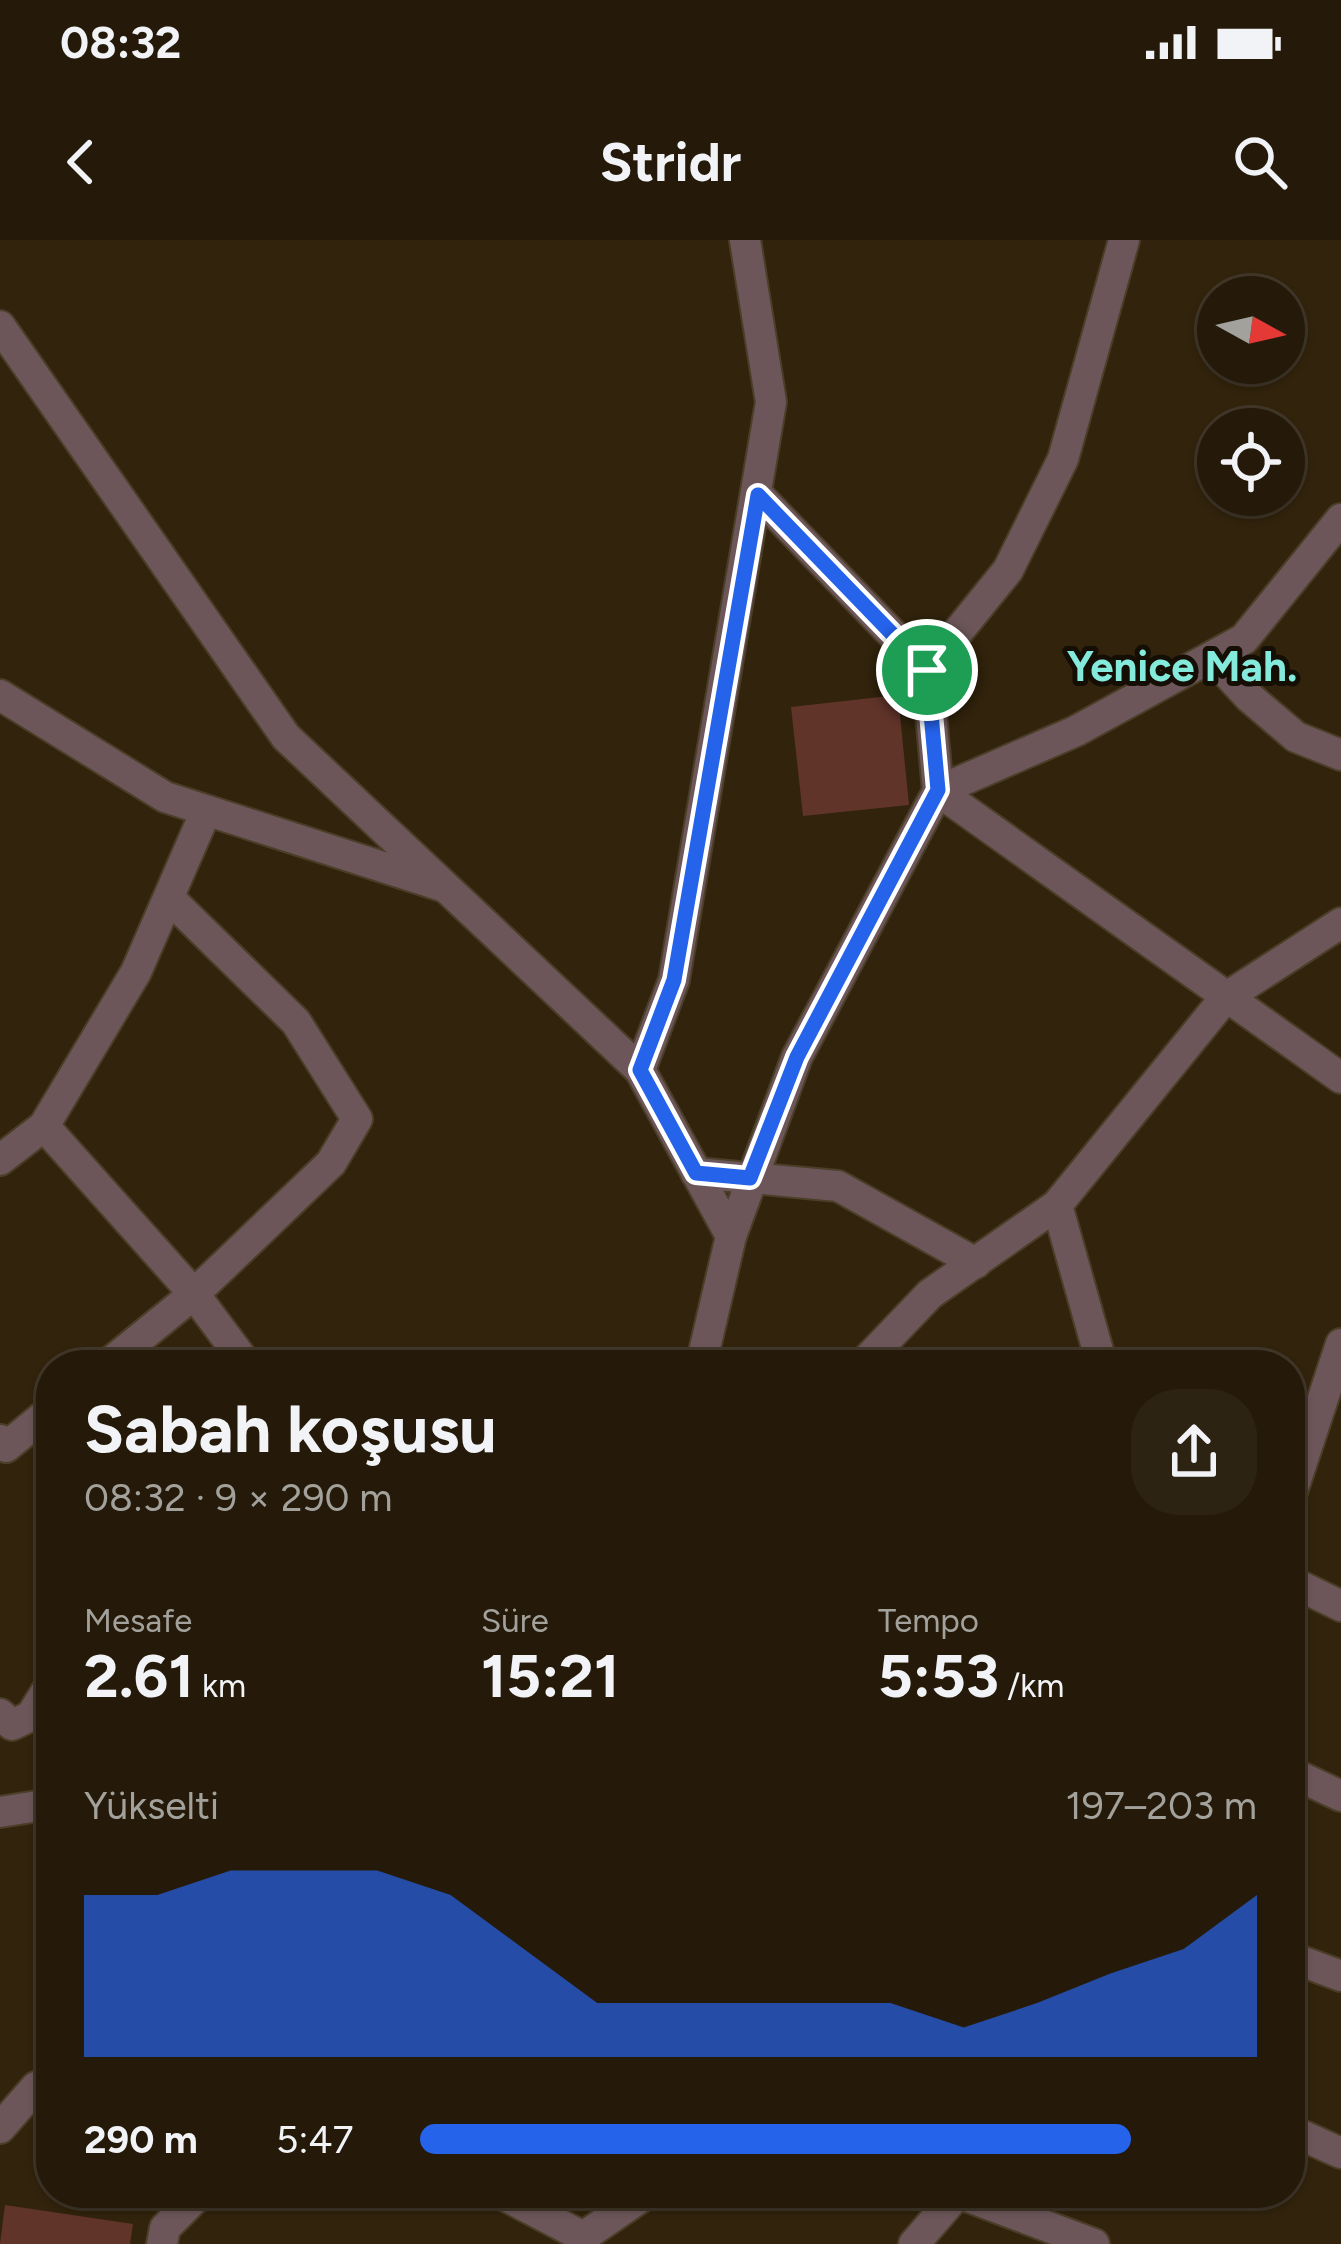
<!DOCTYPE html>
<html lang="tr">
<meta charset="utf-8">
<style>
body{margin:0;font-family:Figtree,sans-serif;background:#2d2312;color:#f1f3f6;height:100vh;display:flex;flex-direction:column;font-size:45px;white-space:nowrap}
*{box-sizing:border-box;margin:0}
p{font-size:39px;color:#a3a19c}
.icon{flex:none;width:66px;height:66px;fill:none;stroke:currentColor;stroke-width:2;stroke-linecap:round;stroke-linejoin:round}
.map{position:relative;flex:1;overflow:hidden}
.details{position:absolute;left:36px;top:1110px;width:1269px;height:858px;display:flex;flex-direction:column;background:#251a09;border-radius:48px;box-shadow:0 3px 9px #0004,0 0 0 3px #42382a}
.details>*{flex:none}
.needle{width:78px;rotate:98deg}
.fabs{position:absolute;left:1197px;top:36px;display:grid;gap:24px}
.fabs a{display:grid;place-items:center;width:108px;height:108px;border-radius:50%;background:#251a09;box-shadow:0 3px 9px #0004,0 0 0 3px #42382a;font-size:60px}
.pin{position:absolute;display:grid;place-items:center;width:102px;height:102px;color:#fff;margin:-51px;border:6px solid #fff;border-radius:50%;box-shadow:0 3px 12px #0007}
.round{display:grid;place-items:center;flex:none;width:126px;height:126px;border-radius:48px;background:#2d2312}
.summary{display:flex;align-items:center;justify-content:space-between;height:204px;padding:0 48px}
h1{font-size:66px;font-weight:700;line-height:90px}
.stats{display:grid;grid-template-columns:repeat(3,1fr);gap:18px;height:204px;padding:12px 48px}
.stats div{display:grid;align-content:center}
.stats b{font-size:60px;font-weight:700}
.stats small{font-size:33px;font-weight:400}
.stats p{font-size:33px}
.chart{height:336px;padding:24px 48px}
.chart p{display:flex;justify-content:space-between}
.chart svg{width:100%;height:216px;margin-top:12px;fill:#2563eb;opacity:.7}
ul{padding:0 48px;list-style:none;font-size:39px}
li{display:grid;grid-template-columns:192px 144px 1fr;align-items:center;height:90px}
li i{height:30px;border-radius:15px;background:#2563eb}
.status{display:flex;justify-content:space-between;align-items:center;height:84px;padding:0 60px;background:#251a09;direction:ltr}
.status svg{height:33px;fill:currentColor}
header{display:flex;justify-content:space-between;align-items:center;height:156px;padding:0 48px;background:#251a09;font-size:54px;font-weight:700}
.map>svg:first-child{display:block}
.building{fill:#61342a}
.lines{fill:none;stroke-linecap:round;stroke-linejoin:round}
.minor-casing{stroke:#4b3e28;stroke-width:34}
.tertiary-casing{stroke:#4b3e28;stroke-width:34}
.minor{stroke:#6c5659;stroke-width:30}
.tertiary{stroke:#6c5659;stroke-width:30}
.route-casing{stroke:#fff;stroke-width:24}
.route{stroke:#2563eb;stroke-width:15}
.labels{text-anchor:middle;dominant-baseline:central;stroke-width:10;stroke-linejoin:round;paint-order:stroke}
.district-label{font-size:42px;font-weight:bold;fill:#84ebdc;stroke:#140e05}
</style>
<div class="status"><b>08:32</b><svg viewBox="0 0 49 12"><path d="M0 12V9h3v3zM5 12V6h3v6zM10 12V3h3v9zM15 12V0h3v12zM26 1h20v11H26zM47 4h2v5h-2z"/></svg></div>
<header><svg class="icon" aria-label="back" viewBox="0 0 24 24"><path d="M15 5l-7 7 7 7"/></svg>Stridr<svg class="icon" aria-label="search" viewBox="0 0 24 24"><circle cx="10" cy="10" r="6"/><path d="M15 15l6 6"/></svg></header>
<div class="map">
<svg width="1341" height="2004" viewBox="0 0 1341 2004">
<rect width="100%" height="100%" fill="#31230c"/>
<g class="building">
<polygon points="898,455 909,565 803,576 791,467"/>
<polygon points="5,1965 133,1984 130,2004 0,2004"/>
</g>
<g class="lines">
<g class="minor-casing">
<g id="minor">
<polyline points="1212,417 1249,457 1296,497 1341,515"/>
<polyline points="927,430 1008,330 1063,219 1124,0"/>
<polyline points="0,455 165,557 445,647"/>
<polyline points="938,551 1076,491 1244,399 1341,279"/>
<polyline points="938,551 1341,838"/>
<polyline points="640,830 674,740 771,162 745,0"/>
<polyline points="44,886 194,1054 247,1125"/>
<polyline points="0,920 44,886 136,732 206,571"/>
<polyline points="696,933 838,946 976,1023"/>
<polyline points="1057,965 1102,1125"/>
<polyline points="731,996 797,817 938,551 927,430 758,255"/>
<polyline points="107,1125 194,1054 331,923 357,879 296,782 169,658"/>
<polyline points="862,1125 930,1054 1057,965 1225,758 1341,683"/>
<polyline points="0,1200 6,1207 51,1170"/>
<polyline points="1290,1258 1341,1104"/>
<polyline points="1290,1341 1341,1366"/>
<polyline points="0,1474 12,1485 31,1476 51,1444"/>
<polyline points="1290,1532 1341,1556"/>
<polyline points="0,1572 51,1564"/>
<polyline points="1290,1717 1341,1736"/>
<polyline points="0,1888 36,1847 51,1842"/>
<polyline points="1290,1890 1341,1913"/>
<polyline points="500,1953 576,1993 584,2004"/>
<polyline points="958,1953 1094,2004"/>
<polyline points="580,1999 647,1953"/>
<polyline points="162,2004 165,1988 200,1953"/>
</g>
</g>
<g class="tertiary-casing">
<g id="tertiary">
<polyline points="0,86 286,497 640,830 731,996 701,1125"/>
<polyline points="914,2004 958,1953"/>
</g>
</g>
<use href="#minor" class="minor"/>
<use href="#tertiary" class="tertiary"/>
</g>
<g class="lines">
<g class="route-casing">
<polygon id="route" points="758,255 927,430 938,550 797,817 750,938 696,933 640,830 674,740"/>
</g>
<use href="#route" class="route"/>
</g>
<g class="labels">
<g class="district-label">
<text x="1182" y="426">Yenice Mah.</text>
</g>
</g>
</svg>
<div class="fabs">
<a><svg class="needle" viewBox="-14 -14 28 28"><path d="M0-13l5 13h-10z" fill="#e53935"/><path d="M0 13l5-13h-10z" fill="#a3a19c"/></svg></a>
<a><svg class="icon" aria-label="locate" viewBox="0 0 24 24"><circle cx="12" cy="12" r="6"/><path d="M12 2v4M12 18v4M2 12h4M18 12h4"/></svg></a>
</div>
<div class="pin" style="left:927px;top:430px;background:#1e9e55"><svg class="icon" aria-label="arrive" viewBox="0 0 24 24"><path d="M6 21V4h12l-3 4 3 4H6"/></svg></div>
<section class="details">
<div class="summary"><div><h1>Sabah koşusu</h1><p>08:32 · 9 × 290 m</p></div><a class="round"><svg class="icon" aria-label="share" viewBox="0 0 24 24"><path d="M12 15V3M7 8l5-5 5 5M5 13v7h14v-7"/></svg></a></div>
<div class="stats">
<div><p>Mesafe</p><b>2.61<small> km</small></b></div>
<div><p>Süre</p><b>15:21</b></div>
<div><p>Tempo</p><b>5:53<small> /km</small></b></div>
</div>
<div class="chart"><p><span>Yükselti</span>197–203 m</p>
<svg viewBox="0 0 160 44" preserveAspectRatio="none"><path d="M0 44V11L10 11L20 6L30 6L40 6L50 11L60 22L70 33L80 33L90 33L100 33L110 33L120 38L130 33L140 27L150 22L160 11V44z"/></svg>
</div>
<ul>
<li><b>290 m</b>5:47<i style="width:85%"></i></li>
</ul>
</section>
</div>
